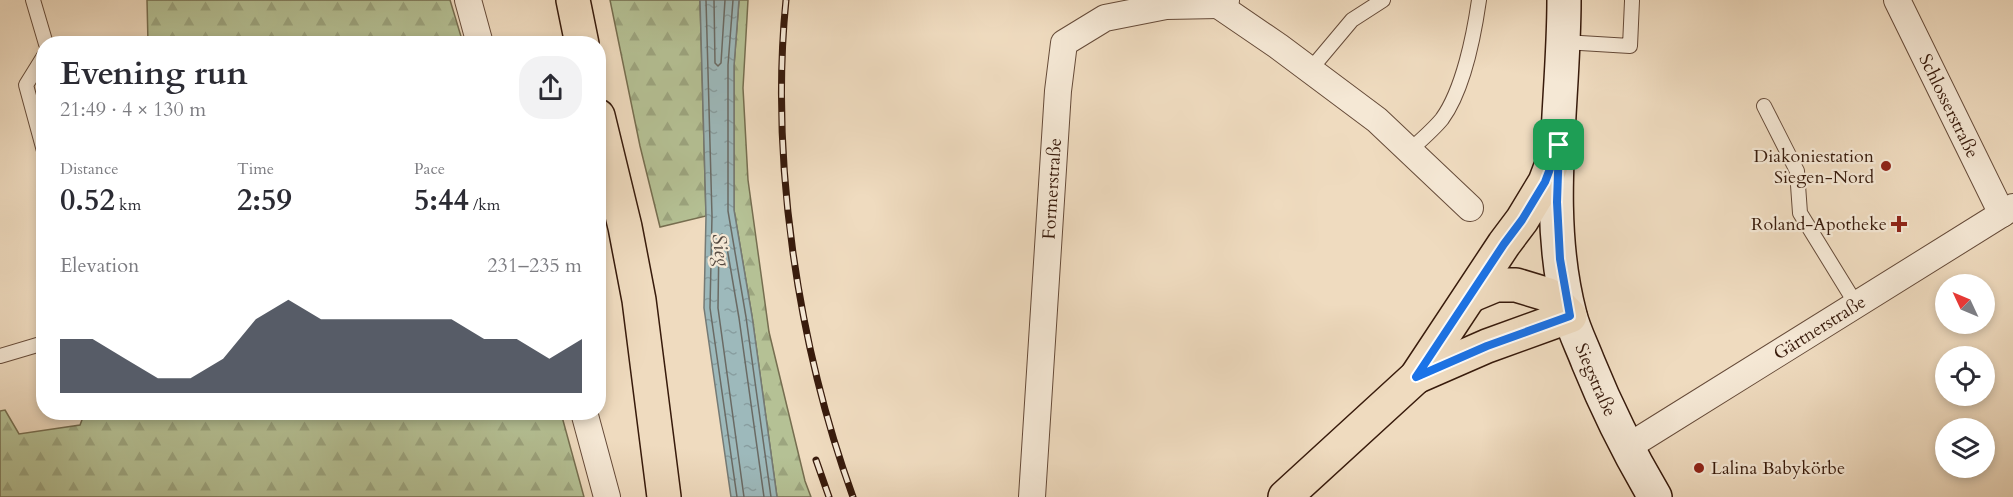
<!DOCTYPE html>
<meta charset="utf-8">
<style>
body{margin:0;font-family:Cardo,serif;background:#f2f2f3;color:#2b2b33;height:100vh;display:flex;flex-direction:column;font-size:22px;white-space:nowrap}
*{box-sizing:border-box;margin:0}
p{font-size:20px;color:#7c7c81}
.icon{flex:none;width:33px;height:33px;fill:none;stroke:currentColor;stroke-width:2;stroke-linecap:round;stroke-linejoin:round}
.map{position:relative;flex:1;overflow:hidden}
.drawer{position:absolute;left:36px;top:36px;width:570px;height:384px;display:flex;flex-direction:column;background:#fff;border-radius:24px;box-shadow:0 3px 9px #0003}
.drawer>*{flex:none}
.needle{width:39px;rotate:314deg}
.fabs{position:absolute;left:1935px;top:274px;display:grid;gap:12px}
.fabs a{display:grid;place-items:center;width:60px;height:60px;border-radius:50%;background:#fff;box-shadow:0 3px 9px #0003;font-size:30px}
.pin{position:absolute;display:grid;place-items:center;width:51px;height:51px;color:#fff;margin:-26px;border-radius:12px;box-shadow:0 3px 9px #0006}
.round{display:grid;place-items:center;flex:none;width:63px;height:63px;border-radius:24px;background:#f2f2f3}
.headline{display:flex;align-items:center;justify-content:space-between;height:102px;padding:0 24px}
h1{font-size:33px;font-weight:600;line-height:45px}
.figures{display:grid;grid-template-columns:repeat(3,1fr);gap:9px;height:102px;padding:6px 24px}
.figures div{display:grid;align-content:center}
.figures b{font-size:30px;font-weight:600}
.figures small{font-size:16px;font-weight:400}
.figures p{font-size:16px}
.chart{height:168px;padding:12px 24px}
.chart p{display:flex;justify-content:space-between}
.chart svg{width:100%;height:108px;margin-top:6px;fill:#111827;opacity:.7}
.map>svg:first-child{display:block}
.forest{fill:url(#forest-firs);stroke:#766e50;stroke-width:1.5}
.water{fill:url(#water-ripples);stroke:#757a75;stroke-width:1.5}
.lines{fill:none;stroke-linecap:round;stroke-linejoin:round}
.shore{stroke:#6a6a64;stroke-width:1.5}
.lane-casing{stroke:#664b39;stroke-width:16}
.street-casing{stroke:#664b39;stroke-width:28}
.secondary-casing{stroke:#381b0c;stroke-width:36}
.primary-casing{stroke:#381b0c;stroke-width:36}
.lane{stroke:#f5e8d5;stroke-width:14}
.street{stroke:#f5e8d5;stroke-width:26}
.secondary{stroke:#f5e8d5;stroke-width:33}
.primary{stroke:#efdbbf;stroke-width:33}
.rail-casing{stroke:#381b0c;stroke-width:7}
.rail{stroke:#f5e8d5;stroke-width:4.5;stroke-dasharray:14;stroke-linecap:butt}
.route-casing{stroke:#fff;stroke-width:12}
.route{stroke:#1a73e8;stroke-width:8}
.poi-dot{fill:#8f2418;stroke:#f5e8d5;stroke-width:2}
.labels{text-anchor:middle;dominant-baseline:central;stroke-width:4.5;stroke-linejoin:round;paint-order:stroke}
.street-label{font-size:18px;fill:#381b0c;stroke:#f5e8d5}
.poi-label{font-size:18px;fill:#381b0c;stroke:#f5e8d5;text-anchor:end}
.water-label{font-size:20px;font-style:italic;fill:#564a41;stroke:#f5e8d5}
</style>
<div class="map">
<svg width="2013" height="497" viewBox="0 0 2013 497">
<defs>
<pattern id="forest-firs" width="22" height="20" patternUnits="userSpaceOnUse" patternTransform="scale(1.5)"><rect width="22" height="20" fill="#b5c195"/><path d="M5 1l3.5 6h-7zM16 11l3.5 6h-7z" fill="#9ca57f"/></pattern>
<pattern id="water-ripples" width="26" height="14" patternUnits="userSpaceOnUse" patternTransform="scale(1.5)"><rect width="26" height="14" fill="#9db9bb"/><path d="M2 4q2-2 4 0t4 0M15 11q2-2 4 0t4 0" fill="none" stroke="#889ea0"/></pattern>
</defs>
<rect width="100%" height="100%" fill="#efdbbf"/>
<filter id="stains"><feTurbulence type="fractalNoise" baseFrequency=".00333" numOctaves="4"/><feColorMatrix values="0 0 0 0 .2 0 0 0 0 .09 0 0 0 0 .02 0 0 0 .5 -.17"/></filter>
<radialGradient id="worn" r=".72"><stop offset=".6" stop-color="#630" stop-opacity="0"/><stop offset="1" stop-color="#630" stop-opacity=".3"/></radialGradient>
<g class="forest">
<polygon points="147,0 450,0 463,43 148,43"/>
<polygon points="610,0 700,0 706,216 660,227 640,146"/>
<polygon points="739,0 748,0 743,88 748,180 769,332 805,481 811,497 777,497 752,316 734,210 734,66"/>
<polygon points="5,410 19,434 80,425 85,412 561,413 584,497 0,497 0,411"/>
</g>
<polygon class="water" points="700,0 739,0 734,66 734,210 752,316 777,497 731,497 704,308 706,216"/>
<g class="lines">
<g class="shore">
<polyline points="706,0 712,216 710,308 737,497"/>
<polyline points="714,0 715,63 718,66 721,63 725,0"/>
<polyline points="733,0 728,65 728,211 746,317 771,497"/>
<polyline points="744,497 718,308 719,237 722,234 725,236 739,318 764,497"/>
</g>
<g class="lane-casing">
<g id="lane">
<polyline points="33,0 46,44"/>
<polyline points="1564,42 1630,46 1632,1"/>
<polyline points="44,56 26,85 44,151"/>
<polyline points="1310,70 1352,20 1383,0"/>
<polyline points="1764,106 1797,171 1800,213 1856,304"/>
<path d="M1409,151C1420,141 1433,130 1442,119C1463,90 1474,35 1479,0"/>
<polyline points="0,356 44,343"/>
</g>
</g>
<g class="street-casing">
<g id="street">
<polyline points="468,0 480,44"/>
<path id="s1" d="M1897,0L2002,214"/>
<polyline points="1218,5 1278,46 1377,120 1470,208"/>
<polyline points="584,412 607,497"/>
<path id="s2" d="M1626,448L2013,207"/>
<path id="s3" d="M1032,497L1058,91L1064,43L1105,18L1166,6L1218,5L1226,0"/>
</g>
</g>
<g class="secondary-casing">
<g id="secondary">
<path id="s4" d="M1564,0C1564,104 1543,213 1570,315C1574,331 1582,346 1588,362C1607,409 1629,453 1655,497"/>
</g>
</g>
<g class="primary-casing">
<g id="primary">
<polyline points="573,0 582,44"/>
<polyline points="598,116 625,227 639,300 664,497"/>
<polyline points="1416,377 1487,346 1570,316 1549,295 1516,285 1496,285 1472,295"/>
<polyline points="1285,497 1416,377 1504,244 1522,220 1545,182 1559,145"/>
</g>
</g>
<use href="#lane" class="lane"/>
<use href="#street" class="street"/>
<use href="#secondary" class="secondary"/>
<use href="#primary" class="primary"/>
<g class="rail-casing">
<g id="rail">
<path d="M786,0C770,160 798,346 853,497"/>
<polyline points="816,460 829,497"/>
</g>
</g>
<use href="#rail" class="rail"/>
</g>
<g class="lines">
<g class="route-casing">
<polygon id="route" points="1559,145 1557,202 1560,259 1570,316 1487,346 1416,377 1504,244 1522,220 1545,182"/>
</g>
<use href="#route" class="route"/>
</g>
<g class="poi-dot">
<circle cx="1886" cy="166" r="6"/>
<path d="M1896 215h6v6h6v6h-6v6h-6v-6h-6v-6h6z"/>
<circle cx="1699" cy="468" r="6"/>
</g>
<g class="labels">
<g class="street-label">
<text stroke="none"><textPath href="#s1" startOffset="118">Schlosserstraße</textPath></text>
<text stroke="none"><textPath href="#s3" startOffset="309">Formerstraße</textPath></text>
<text stroke="none"><textPath href="#s2" startOffset="228">Gärtnerstraße</textPath></text>
<text stroke="none"><textPath href="#s4" startOffset="386">Siegstraße</textPath></text>
</g>
<g class="poi-label">
<text x="1874" y="156">Diakoniestation<tspan x="1874" dy="21">Siegen-Nord</tspan></text>
<text x="1887" y="224">Roland-Apotheke</text>
<text x="1711" y="468" text-anchor="start">Lalina Babykörbe</text>
</g>
<g class="water-label">
<text transform="translate(721 250) rotate(81)">Sieg</text>
</g>
</g>
<rect width="100%" height="100%" filter="url(#stains)"/>
<rect width="100%" height="100%" fill="url(#worn)"/>
</svg>
<div class="fabs">
<a><svg class="needle" viewBox="-14 -14 28 28"><path d="M0-13l5 13h-10z" fill="#e53935"/><path d="M0 13l5-13h-10z" fill="#7c7c81"/></svg></a>
<a><svg class="icon" aria-label="locate" viewBox="0 0 24 24"><circle cx="12" cy="12" r="6"/><path d="M12 2v4M12 18v4M2 12h4M18 12h4"/></svg></a>
<a><svg class="icon" aria-label="layers" viewBox="0 0 24 24"><path d="M12 4l9 5-9 5-9-5zM3 14l9 5 9-5"/></svg></a>
</div>
<div class="pin" style="left:1559px;top:145px;background:#1e9e55"><svg class="icon" aria-label="arrive" viewBox="0 0 24 24"><path d="M6 21V4h12l-3 4 3 4H6"/></svg></div>
<section class="drawer">
<div class="headline"><div><h1>Evening run</h1><p>21:49 · 4 × 130 m</p></div><a class="round"><svg class="icon" aria-label="share" viewBox="0 0 24 24"><path d="M12 15V3M7 8l5-5 5 5M5 13v7h14v-7"/></svg></a></div>
<div class="figures">
<div><p>Distance</p><b>0.52<small> km</small></b></div>
<div><p>Time</p><b>2:59</b></div>
<div><p>Pace</p><b>5:44<small> /km</small></b></div>
</div>
<div class="chart"><p><span>Elevation</span>231–235 m</p>
<svg viewBox="0 0 160 44" preserveAspectRatio="none"><path d="M0 44V22L10 22L20 30L30 38L40 38L50 30L60 14L70 6L80 14L90 14L100 14L110 14L120 14L130 22L140 22L150 30L160 22V44z"/></svg>
</div>
</section>
</div>
